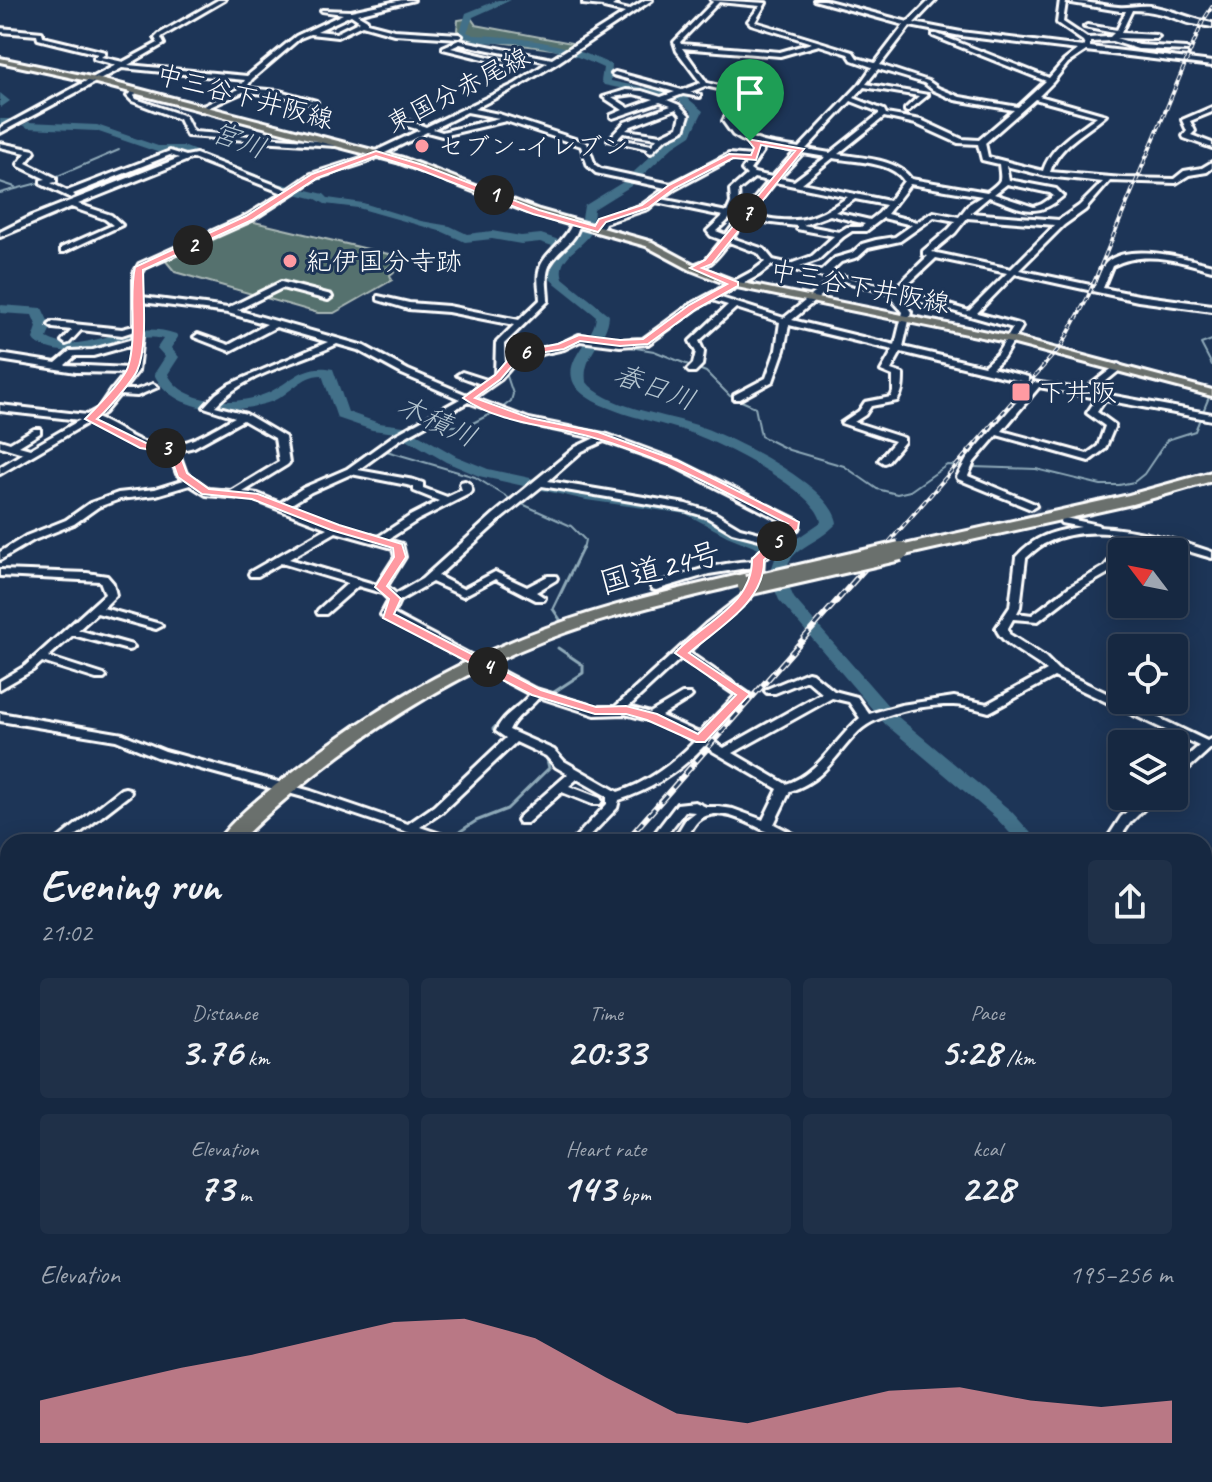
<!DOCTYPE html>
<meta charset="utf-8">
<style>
body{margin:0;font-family:Caveat,"Klee One",sans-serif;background:#1f3048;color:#f1f3f6;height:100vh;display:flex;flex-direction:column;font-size:30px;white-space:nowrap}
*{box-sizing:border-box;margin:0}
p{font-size:26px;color:#9ea6b1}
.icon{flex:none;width:44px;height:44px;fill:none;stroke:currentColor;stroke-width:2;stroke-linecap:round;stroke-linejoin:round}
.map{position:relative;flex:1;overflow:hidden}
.side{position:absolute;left:0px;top:834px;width:1212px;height:648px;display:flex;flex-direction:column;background:#162841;border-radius:24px 24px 0 0;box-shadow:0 4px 20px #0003,0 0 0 2px #35445a}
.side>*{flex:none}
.needle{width:52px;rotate:302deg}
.buttons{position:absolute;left:1108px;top:538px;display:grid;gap:16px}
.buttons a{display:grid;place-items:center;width:80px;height:80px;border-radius:8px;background:#162841;box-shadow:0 4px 20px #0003,0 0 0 2px #35445a;font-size:40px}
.pin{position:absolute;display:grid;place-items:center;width:68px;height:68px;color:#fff;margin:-82px -34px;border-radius:50% 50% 50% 0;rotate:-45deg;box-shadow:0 0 8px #0007}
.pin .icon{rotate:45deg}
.km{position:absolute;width:40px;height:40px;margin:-20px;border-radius:50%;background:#222;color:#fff;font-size:22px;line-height:40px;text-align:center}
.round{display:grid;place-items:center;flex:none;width:84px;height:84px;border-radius:8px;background:#1f3048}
.head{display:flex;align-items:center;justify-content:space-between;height:136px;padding:0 40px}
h1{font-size:44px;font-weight:700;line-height:60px}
.metrics{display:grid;grid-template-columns:repeat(3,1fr);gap:12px;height:136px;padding:8px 40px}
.metrics div{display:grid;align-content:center;border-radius:8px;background:#1f3048;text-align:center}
.metrics b{font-size:40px;font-weight:700}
.metrics small{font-size:22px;font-weight:400}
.metrics p{font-size:22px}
.chart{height:224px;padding:16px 40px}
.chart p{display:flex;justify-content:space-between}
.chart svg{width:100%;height:144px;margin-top:8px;fill:#ff9aa2;opacity:.7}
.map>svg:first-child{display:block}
.green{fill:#55716e;stroke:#aab8b6;stroke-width:2}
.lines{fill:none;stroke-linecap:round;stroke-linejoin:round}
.stream-far1{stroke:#8ea9b8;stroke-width:2}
.stream{stroke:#8ea9b8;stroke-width:3}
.river{fill:#436f89;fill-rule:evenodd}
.minor-tunnel{stroke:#344968;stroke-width:9;stroke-dasharray:9 5;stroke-linecap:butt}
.minor-casing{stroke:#fff;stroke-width:6}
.major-casing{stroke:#fff;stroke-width:6}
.highway-casing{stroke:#fff;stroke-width:6}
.minor{fill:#1d3557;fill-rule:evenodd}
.major{fill:#6b706d;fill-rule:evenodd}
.highway{fill:#6b706d;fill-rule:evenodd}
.rail-far2-casing{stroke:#fff;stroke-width:4}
.rail-far1-casing{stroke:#fff;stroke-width:6}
.rail-casing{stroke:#fff;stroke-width:7}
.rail-far2{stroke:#1d3557;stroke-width:2;stroke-dasharray:5;stroke-linecap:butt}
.rail-far1{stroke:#1d3557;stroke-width:3;stroke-dasharray:9;stroke-linecap:butt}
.rail{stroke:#1d3557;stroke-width:4;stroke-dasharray:12;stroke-linecap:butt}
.highway-bridge-casing{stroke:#fff;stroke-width:24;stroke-linecap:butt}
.highway-bridge{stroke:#6b706d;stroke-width:18}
.route{fill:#ff9aa2;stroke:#fff;stroke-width:2;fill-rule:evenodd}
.poi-dot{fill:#ff9aa2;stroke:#1d3557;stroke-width:3}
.labels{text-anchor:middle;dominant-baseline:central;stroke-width:6;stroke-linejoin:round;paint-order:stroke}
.far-street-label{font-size:26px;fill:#fff;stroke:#1d3557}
.far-poi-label{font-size:26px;fill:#fff;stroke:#1d3557;text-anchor:start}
.far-water-label{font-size:28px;font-style:italic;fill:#b4c5d0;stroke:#1d3557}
.street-label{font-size:32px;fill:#fff;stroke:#1d3557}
</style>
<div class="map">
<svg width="1212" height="1482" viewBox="0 0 1212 1482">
<rect width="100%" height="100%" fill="#1d3557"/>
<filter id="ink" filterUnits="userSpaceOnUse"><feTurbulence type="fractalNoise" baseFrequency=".0125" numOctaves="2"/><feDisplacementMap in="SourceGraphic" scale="16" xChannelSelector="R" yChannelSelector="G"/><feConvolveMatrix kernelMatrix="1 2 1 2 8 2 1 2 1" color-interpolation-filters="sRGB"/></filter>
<g filter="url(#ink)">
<g class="green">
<polygon points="471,18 476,25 577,44 567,51 469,38 457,30 458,20"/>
<polygon points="250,221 405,258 387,268 395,271 390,275 392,280 334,313 318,313 175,272 165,260"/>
</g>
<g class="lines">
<g class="stream-far1">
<polyline points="53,178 119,150"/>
<polyline points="0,182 15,187"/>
<polyline points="0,193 42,182"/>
<polyline points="1212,340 1201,344 1212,365"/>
<polyline points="595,343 606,344"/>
<polyline points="618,345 654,351 706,372 730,396 755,407 761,436 789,450 844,466 877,489 897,494 910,491 947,465 964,466"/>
<polyline points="504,363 521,350 559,344"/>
<polyline points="422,426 467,426 502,408 511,401 513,394 505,370"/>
<polyline points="383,450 475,477 512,500"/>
<polyline points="972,467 1036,469 1101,485 1119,485 1134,482 1144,474 1167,440 1195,431 1209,397"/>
<polyline points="520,503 571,526 585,540 583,549"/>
</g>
<g class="stream">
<polyline points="561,621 553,609 583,547"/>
<polyline points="534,701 545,698 583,673 583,665 558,648"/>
<polyline points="506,738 493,729 515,706 522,704"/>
<polyline points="444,842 476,821 507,809 549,768 546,755"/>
</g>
<g class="river">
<path d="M498,0H511L473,17L467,32L474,35C522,37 568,43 612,65L611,81L685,96L703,111L691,135L674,146L631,186L594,209C593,218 594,229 589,236C579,249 556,259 563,278L609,315C608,340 582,355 586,381C605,407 663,414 693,424C728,435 832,485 837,523C811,552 770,548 794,598L897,716L1011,811L1039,842H1018L997,819L885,724L779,600L769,576L776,556L727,536L686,514L586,500L479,476L446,462L396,433L372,430L337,418L322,375C302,375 290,394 273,401C235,415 173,415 154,374L165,357L157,348L163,339C119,330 77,368 35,342L33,339L37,327L32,315L0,313V305L42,308L51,327L47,338C81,358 128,316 176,334L178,337L171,348L179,357L168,374C183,405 236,406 265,394C290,384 302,362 333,369L348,412L379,423L404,426L456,456L488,469L586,490L695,507L737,530L783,548L821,522C816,490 721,444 691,433C664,422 578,410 572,378C567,356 595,338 596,316L551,280C546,267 554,259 562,249L540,242L521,244L492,239L465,242L443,232L358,208L325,204L316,199L272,188L178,151L157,152L96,131L28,128L23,125L28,122L97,125L158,146H183L279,183L324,194L328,198L363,203L421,221L450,226L467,234L492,231L521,236L541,234L568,243L580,231L584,206L623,182L666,142L683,131L692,112L678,100L604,85L601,81L603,68C577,55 551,48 522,44C501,42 478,45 459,35L466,13Z"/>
<polygon points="0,93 10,101 0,108"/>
<polygon points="0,119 14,119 19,122 14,125 0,125"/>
</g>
<polyline class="minor-tunnel" points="1031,506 1061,519"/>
<g class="minor-casing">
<g id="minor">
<path d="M218,0H225L163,36L161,38L164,44L128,65L247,76L296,36L343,14L321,11L322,10L351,11L402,0H414L357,14L367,20V23L394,30L459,34L462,36L459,38L394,34L362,25L337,37L310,34L300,38L252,79L246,88L279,91L316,101L317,102L314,104L279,95L243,92L201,111L197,109L199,108L239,89L245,80L122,68L0,133V128L116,65L94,59V57L98,54L38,39L37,35L0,32V28L42,32L43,37L105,52V54L101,57L123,62L158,43L155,38L159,34ZM351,15L360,21L336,33L317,31Z"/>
<path d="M645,0H652L557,63L519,86L474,109L499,114L587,143L595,165L601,169L671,184L729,154L752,156L755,148L733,135L723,121L732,103L723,90L705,86L690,92L700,95V97L683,94L667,100L679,105L689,115L684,130L665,139L651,153L647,151L649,149L608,140L625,122L671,106L660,102L613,118L611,117V115L623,110L603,97L626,90L642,91L661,97L675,92L613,75L612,74L615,72L682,90L701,83L677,51L674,42L713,2L711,0L766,3L755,22L853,52L857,58L875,63L904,25L814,0H824L908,22L930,0H936L914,23L961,32L1083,47L1085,45L1083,41L1057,23L1060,0C1080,0 1098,5 1118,7C1128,8 1139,5 1150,6C1171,9 1190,19 1212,23V27C1203,25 1193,25 1185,22C1167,15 1152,10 1132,10L1121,33L1156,35L1159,37L1156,39L1116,38L1139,45L1186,48L1189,50L1188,51L1138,49L1112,41L1090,42V47L1212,62V66L1086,51L1068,63L1053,82L1039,96L1106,115C1085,134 1059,144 1050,172L1123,178L1174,179L1184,171L1202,168L1212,162V168L1207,172L1189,175L1176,183L1110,181L1085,210L1064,225L1019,270L1095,286C1098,280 1101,268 1106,263C1128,242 1186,258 1212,265V270C1179,261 1145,249 1112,266L1103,288L1138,295L1212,305V311L1138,301L1015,274L977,313L1021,325L1022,327L1003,358L992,368L1028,377V381L1025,382L901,352L891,370L903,374C903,385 903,392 897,401L871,406L865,415L854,422L904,438V442L887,462L884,463L879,460L895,441L841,423L859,411L865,402L891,397L893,392V376L881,371L893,350L789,325L784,350L773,381L740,399H734V395L766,378L776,350L780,322L736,308L699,341L704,352L702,365L695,372H689L687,370L693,364L696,352L690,341L728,305L712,300L696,309L648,344L620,346L580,341L564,349L518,359L501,379L474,398L529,419L608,435L678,461L797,520L799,527L798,529L763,560C763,595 742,606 717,626C707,634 697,644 688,652L749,694L707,738L724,748L822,693L807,680L775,693H767L765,691L767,689L808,672L812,673L834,691L857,697L869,714L901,705L954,697L987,704L1047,671C1033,658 1000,644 996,628L1010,607L1016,557C1035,536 1053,531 1081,527L1061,523L1060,521L1061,519L1065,518L1098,525L1099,527C1138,529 1175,540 1212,552V558C1161,544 1098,518 1046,543C1039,546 1032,553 1026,558L1020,607L1017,613L1032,615L1069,587L1104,567L1118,551L1127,552H1122V559L1112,571L1077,591L1038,621L1013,619L1008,628L1009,634L1045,657L1058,670L1207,741L1212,739V747L1178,778L1174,779V768L1199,746L1054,677L993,710L989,712C977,709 964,705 953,705C926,704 878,713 859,731C835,755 825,780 790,791L774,824L803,839L804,842C798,842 791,843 786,841C764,833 721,800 698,821C692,827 689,835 684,842H672L686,819L695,812L685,811L661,842H648L677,804L695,802L706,807H719L733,809L763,820L778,789L704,746C679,772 653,789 619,800L617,808L584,842H571L607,804V796L577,779L569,786L600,798L602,801L600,804H592L562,792L527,823H519L517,820L519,817L568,774L556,767L546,756L516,742L442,812L420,827L455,839L456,842H437L303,797L157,757L116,740L0,721V713L123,734L165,751L311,791L408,824L434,806L506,738L496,731C503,714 519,708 530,694L383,617L381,615L389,600L382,593L358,586L326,614H318L317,612L318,610L348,583L281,563L258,576H250L249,574L250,572L327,528L252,499L206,495L190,485L156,495L120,499L98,507L74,524L34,540L0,560V552L26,536L66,520L90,503L118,493L155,489L184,480L177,474L169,452L140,448L103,427L89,422L0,474V467L23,453L0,446V440L10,443L34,429H40V433L19,446L30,449L80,420L0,411V405L87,415L98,409L111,390L113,389L126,373L76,372L0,360V354L56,363L70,351L93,350L133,339L134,331L122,335L81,330L69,343L66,344L62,341L72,330L53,328L49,325L53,322L122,329L134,326V273L139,264L246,216L283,193L193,158L78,204L111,215L122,225L64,252H61V248L113,225L105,219L71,207L0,237V232L32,216L179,158L170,155L73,194L75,196L71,198L41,184V180L46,179L19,166L18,164L26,153L0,147V143L34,150L35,152L26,163L56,178V182L51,183L67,191L170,151L186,156L196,154L288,190L311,174L361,158L420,130L400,124L396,118L397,116H403L406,120L426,127L515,84L548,62L460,44L451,48L514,63V65L512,66L443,49V47L459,40L552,59L625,13L604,8L603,6L583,4V2L608,3L613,1L616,3L612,6L629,10ZM719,2L760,6L748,21L751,24L812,43L780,52L681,44L680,42ZM1066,2L1120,11H1126L1117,30L1087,25L1084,27L1114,33L1110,37L1087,38L1063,22ZM910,26L961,36L1078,50L1064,61L1049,78L937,34H933V36L1046,81L1018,107L960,97L938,88L928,81L880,65ZM819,45L848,54L852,60L872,67L860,84L799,148C772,143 748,144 731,121L737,105L752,106L765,91V89L756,86L771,76V74L742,70L729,83L745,88L733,96L727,88L707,83L682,48L780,56ZM878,69L924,83L933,90L955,100L1014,110L979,140L962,139L921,120L886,114L884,110L854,98L864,87L919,96L905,109V111L907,112L928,95L866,84ZM746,73L763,76L750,85L737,82ZM752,90L758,91L748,103L737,101L736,100ZM634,94L654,99L629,108L612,97ZM1035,99L1097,116C1076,132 1052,144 1043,171L988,157L985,143ZM851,101L879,112V114L830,153L806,149ZM676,109L681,115L678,127L661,135L626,130L631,126ZM467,112L499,118L442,132L433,129ZM884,117L916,124L958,143L978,144L982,160L999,164C1001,182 1003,180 987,192L911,179C897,158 860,158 838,154ZM506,121L581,146L588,166L596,173L666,188L642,205L599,219L594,230L595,232H601L605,223L648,209L656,202L723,216L707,231L711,236L722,240L706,260L691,266V270C710,269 718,256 729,242L758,253L765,262L753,271L690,305L643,339L620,340L579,335L558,345L512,355L505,364L504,344L548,301C548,291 545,279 548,269C554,250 579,243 579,222H573C565,243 545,252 540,268C536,278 540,290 540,300L519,320L448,306L409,303L378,296V300L408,309L448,312L514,325L496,343L495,375L487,380L462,372L457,375L481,384L467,395L408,370L364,346L237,310L282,288L328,300L332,297L331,295L281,282L228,308L142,297V273L145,268L252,220L317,178L367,162L427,132L442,136ZM623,133L657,138L652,145L617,139ZM761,145L796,151L772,177L754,173L750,170L763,151ZM803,153L826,157L794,181L779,178ZM733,158L749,160L742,170L747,175L730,190L731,203L727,212L661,199L675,189ZM833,158C854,162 892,161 904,181L889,201L802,183ZM1006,166L1046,176L1103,182L1079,206L1059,220L970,213L989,197C1020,207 1035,221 1063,196L1056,189L1009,180ZM754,178L769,181L742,214H736L735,216L739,218L726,235L716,231C730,219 741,211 738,191ZM775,182L848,197C808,224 796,224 749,215ZM910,184L982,196L969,204L959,217L933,212L917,222L887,214ZM1007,184L1050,193L1054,196L1042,204L1034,207L994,194ZM855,199L886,205L879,213L870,220L835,212ZM830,215L865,224L861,227H847L839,232L803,225ZM934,217L956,221L949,229L923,251V255L928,256L894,289L829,273L841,262L858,257L868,248L900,241ZM883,218L912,225L895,237L876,240L862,244L852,253L835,258L821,271L800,266L818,260L843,237L852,231H866ZM967,218L1055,225L1011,269L932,252L955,233ZM746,220L797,226V229L834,236L812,256L790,264L773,260L764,249L732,238ZM936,258L1007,273L969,311L901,291ZM772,265L832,279L784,318L718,297L759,275ZM840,280L891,294L894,302L903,312L895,345L792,320ZM900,296L1013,328L997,354L984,366L903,347L911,312ZM142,302L228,313L267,324L229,345L198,334L194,337L230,351L276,327L328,342L230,384L216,394L204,407L235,417C207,432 180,453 147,443C131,439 113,424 96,418L104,413L119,395L137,396L158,387L153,384L136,390H123L138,371L142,336ZM337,344L358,350L402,374L460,399L393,436L347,469L303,488L280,503L258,494L243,492L287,465L289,463L285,437L246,414L215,406C246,372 297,364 337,344ZM132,345L129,368L65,365L75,356H93ZM468,402L524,423L595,438L576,447L494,514L422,579L396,594L387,586L405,557L402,544L387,540L418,520L471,493L472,491L470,484L465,481L461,482L460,484L462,490L447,497L423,488V483L414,480L358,470L399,440ZM243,420L275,438L279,462L231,491L209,489L186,473L178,451L194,447ZM604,441L672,465L788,524L789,526L776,537L740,528L715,513L686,504L548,481L582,451ZM351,474L407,485L414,487V491L439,501L410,516L378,537L339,526L288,506L311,492ZM542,486L684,510L707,517L732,532L771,542L754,557L753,561C718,562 685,574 652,585L651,587L652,589L656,590L709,574L753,567V576L741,597L706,624L615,707H596L533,688L393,614L399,601L432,582L463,596L495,579L536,600H544L545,598L536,592L556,580L557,578L556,576H548L527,587L495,572L463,589L438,576L502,518ZM336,532L393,548L395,557L377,585L289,559ZM681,658L736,695L699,733L661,716L690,698L692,696L690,694H682L650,713L628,707ZM539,697L595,715L626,714L648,720L680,733L695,741C672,764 649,782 618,792L564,761L554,750L509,730C515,716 530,709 539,697ZM832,698L849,702L860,718C835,739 819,774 786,784L733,753Z"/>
<polygon points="133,90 138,91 134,96 136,99 185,116 193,132 335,142 339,144 335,146 187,136 179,119 132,101 127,96"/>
<polygon points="1212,107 1212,112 1190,121 1195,131 1191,135 1212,143 1212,148 1184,138 1183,136 1187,131 1182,120"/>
<path d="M1118,364L1123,367L1121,369L1093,392L1212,414V420L1105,400L1097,412L1115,425L1105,449L1089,461L997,435L974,462L968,476L1035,504L1036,506L1031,509L958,479L957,477L967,459L1034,382L1084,390ZM1039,387L1097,398L1087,413L1105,426L1098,446L1087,454L1002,431Z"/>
<polygon points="0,570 87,573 107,576 113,583 116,595 103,608 160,624 162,626 156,629 97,613 78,630 132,645 134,647 132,649 128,650 73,635 48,657 104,675 106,677 104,679 96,679 42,662 33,670 0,689 0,681 25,666 105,594 100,581 0,576"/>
<polygon points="125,788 129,789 131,792 129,795 68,842 54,842 121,789"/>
<polygon points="1144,796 1157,796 1130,823 1117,842 1105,842 1121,817"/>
<polygon points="0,883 8,886 8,896 0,893"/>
<polygon points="8,911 8,922 0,926 0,914"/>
<polygon points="1212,960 1212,971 1204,975 1204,964"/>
<polygon points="1204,1054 1209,1055 1212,1061 1212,1105 1207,1103 1205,1099"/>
<polygon points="1204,1149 1212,1153 1212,1167 1204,1163"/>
<polygon points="0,1226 8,1229 8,1244 0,1241"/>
<path d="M8,1465V1474H16C13,1482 8,1482 0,1482V1469Z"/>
<polygon points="269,1474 289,1474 294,1482 274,1482"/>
<polygon points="487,1474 508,1474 503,1482 482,1482"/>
<polygon points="678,1474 698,1474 694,1482 674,1482"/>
<polygon points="863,1474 881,1474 878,1482 860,1482"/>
<polygon points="941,1474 980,1474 986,1476 989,1482 950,1482 944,1480"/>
</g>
</g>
<g class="major-casing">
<g id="major">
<polygon points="0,58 96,78 403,158 539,210 652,242 697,266 738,282 1012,337 1212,390 1212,396 1011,343 732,286 691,270 646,246 533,214 397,162 92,82 0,62"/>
<polygon points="1212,1336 1212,1360 1204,1364 1204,1340"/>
<polygon points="1112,1474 1134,1474 1130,1482 1108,1482"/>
</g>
</g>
<g class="highway-casing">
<g id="highway">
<polygon points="1212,472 1212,481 1132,504 900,556 892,551 900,546 1129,495"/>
<path d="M752,572L760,577L758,580C700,595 643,607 587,625C455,668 337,746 238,842H217C238,812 274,787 303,764C376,707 459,660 546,628C613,603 683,588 752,572Z"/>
<polygon points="8,1106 8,1154 0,1157 0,1108"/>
</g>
</g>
<use href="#minor" class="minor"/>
<use href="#major" class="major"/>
<use href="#highway" class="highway"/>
<g class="rail-far2-casing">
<polyline id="rail-far2" points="883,549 1062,345 1087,299 1203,21 1212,7"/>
</g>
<g class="rail-far1-casing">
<polyline id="rail-far1" points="625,842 884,547"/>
</g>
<g class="rail-casing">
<polyline id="rail" points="313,1482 314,1474"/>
</g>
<use href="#rail-far2" class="rail-far2"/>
<use href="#rail-far1" class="rail-far1"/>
<use href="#rail" class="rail"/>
<g class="highway-bridge-casing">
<polyline id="highway-bridge" points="747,586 900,551"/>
</g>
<use href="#highway-bridge" class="highway-bridge"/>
</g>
</g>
<path class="route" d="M747,139L804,149L712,264L702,268L738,282V286L696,309L648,344L620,346L580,341L564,349L527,355L518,359L501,379L475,398L530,418L598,432L678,461L799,522L798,529L764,560C765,602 718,628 689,653L750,694L705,742H696L647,720L626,714H595L532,695L383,618L389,599L375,587L394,557L393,548L331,530L252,499L202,494L178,477L169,452L140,448L85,419C96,408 124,380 128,367C138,334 128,299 135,267L246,216L312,174L376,151L423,165L539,210L595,226L599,219L642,205L669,185L729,154L751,155L754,148ZM761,145L795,151L705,260L690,268L727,284L689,305L643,339L620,340L579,335L558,344L521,351L512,355L495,375L463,398C499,424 550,425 591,437C661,456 724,492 788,524L752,559C753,605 702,623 675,653L736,695L698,734L657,714L626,706L596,707L541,690L394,614L401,599L387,586L406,557L402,544L339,525L258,494L209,489L187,473L177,447L146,443L97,419C106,412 133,380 137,371C148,347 143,297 143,270L252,220L317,178L376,156L418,169L533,214L598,232L606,222L648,208L675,188L733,158L756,160Z"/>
<g class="poi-dot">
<circle cx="422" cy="146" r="8"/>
<circle cx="290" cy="261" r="8"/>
<rect x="1011" y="382" width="20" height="20" rx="4"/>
</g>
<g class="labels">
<g class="far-street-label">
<text transform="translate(458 90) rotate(-27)">東国分赤尾線</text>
<text transform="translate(245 97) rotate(15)">中三谷下井阪線</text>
<text transform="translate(860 287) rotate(11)">中三谷下井阪線</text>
</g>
<g class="far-poi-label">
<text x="438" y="146">セブン-イレブン</text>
<text x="306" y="261">紀伊国分寺跡</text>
<text x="1039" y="392">下井阪</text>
</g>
<g class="far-water-label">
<text transform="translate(239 140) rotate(20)">宮川</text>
<text transform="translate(655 387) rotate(20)">春日川</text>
<text transform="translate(437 421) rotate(25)">木積川</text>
</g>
<g class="street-label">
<text transform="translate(660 568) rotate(-15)">国道24号</text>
</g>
</g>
</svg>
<div class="buttons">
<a><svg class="needle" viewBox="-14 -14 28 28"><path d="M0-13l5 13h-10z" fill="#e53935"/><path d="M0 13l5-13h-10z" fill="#9ea6b1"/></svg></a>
<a><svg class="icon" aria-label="locate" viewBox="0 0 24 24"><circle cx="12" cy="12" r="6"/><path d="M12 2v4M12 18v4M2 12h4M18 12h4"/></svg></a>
<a><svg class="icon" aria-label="layers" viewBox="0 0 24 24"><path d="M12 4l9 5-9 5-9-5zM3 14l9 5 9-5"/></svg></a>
</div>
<div class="pin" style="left:750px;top:141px;background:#1e9e55"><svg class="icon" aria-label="arrive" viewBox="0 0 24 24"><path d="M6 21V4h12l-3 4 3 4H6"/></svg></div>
<b class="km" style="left:494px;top:195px">1</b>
<b class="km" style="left:193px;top:245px">2</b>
<b class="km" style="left:166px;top:448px">3</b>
<b class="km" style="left:488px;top:667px">4</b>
<b class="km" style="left:777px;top:541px">5</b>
<b class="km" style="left:525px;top:352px">6</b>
<b class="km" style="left:747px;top:213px">7</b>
<section class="side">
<div class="head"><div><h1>Evening run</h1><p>21:02</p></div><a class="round"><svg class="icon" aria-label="share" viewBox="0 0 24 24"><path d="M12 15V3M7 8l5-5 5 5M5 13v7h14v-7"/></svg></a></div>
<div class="metrics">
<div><p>Distance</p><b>3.76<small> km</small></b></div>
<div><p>Time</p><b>20:33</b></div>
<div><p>Pace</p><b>5:28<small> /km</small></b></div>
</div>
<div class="metrics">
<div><p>Elevation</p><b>73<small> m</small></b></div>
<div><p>Heart rate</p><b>143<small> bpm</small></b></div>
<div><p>kcal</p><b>228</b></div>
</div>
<div class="chart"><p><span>Elevation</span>195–256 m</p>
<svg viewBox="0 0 160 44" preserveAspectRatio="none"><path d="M0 44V31L10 26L20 21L30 17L40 12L50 7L60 6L70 12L80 24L90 35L100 38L110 33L120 28L130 27L140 31L150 33L160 31V44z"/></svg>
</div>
</section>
</div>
